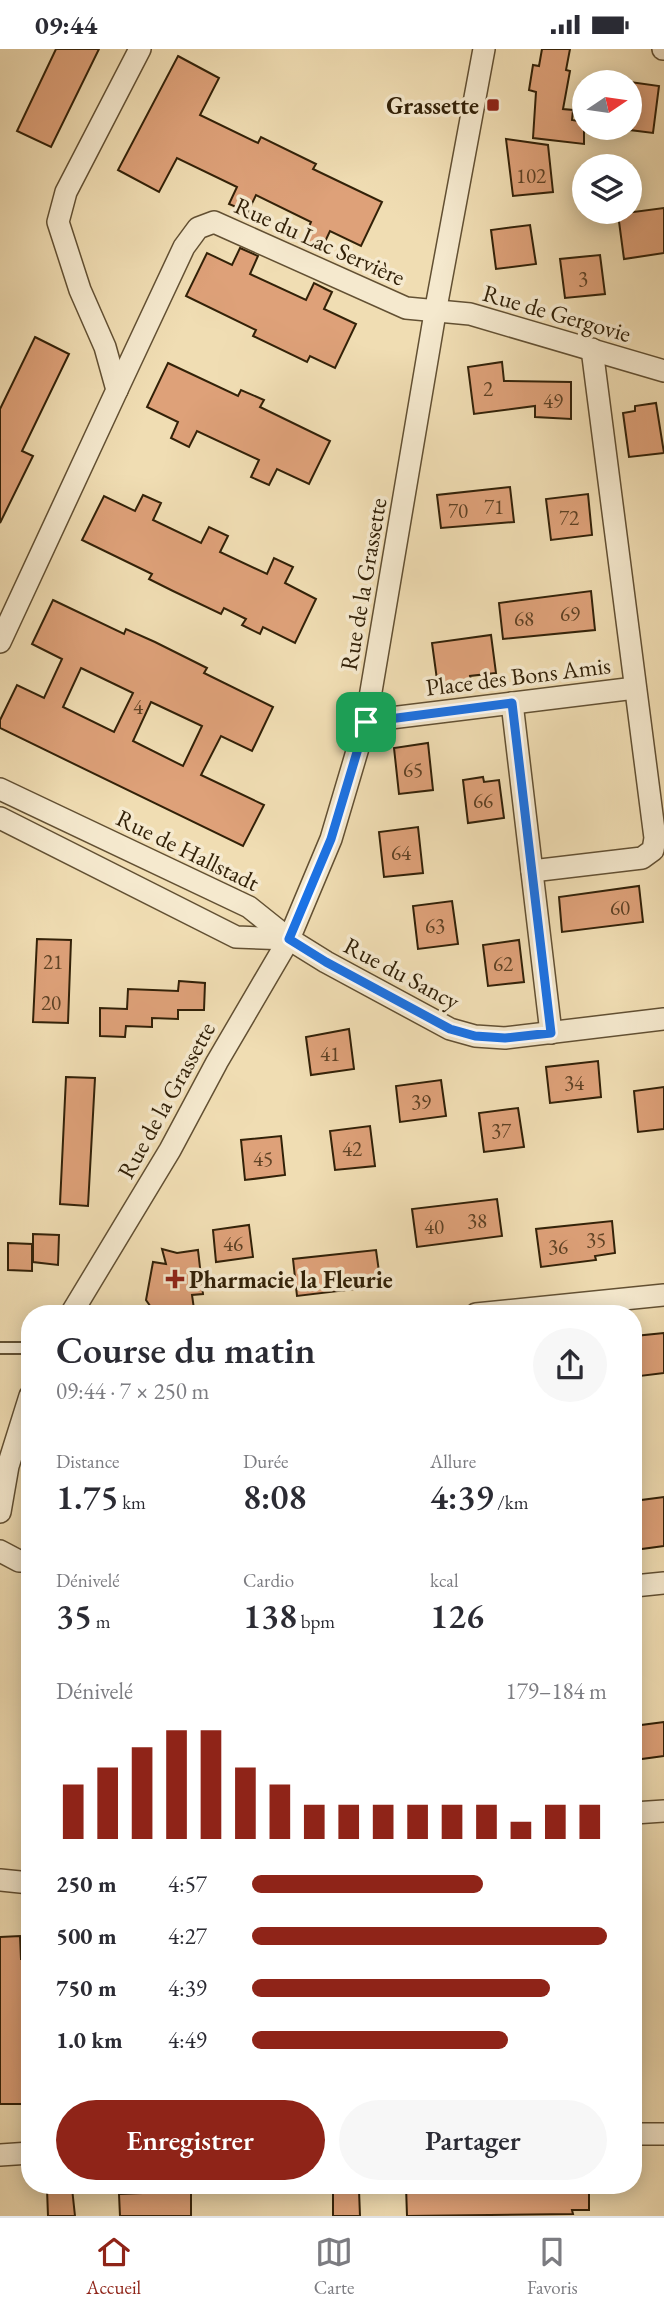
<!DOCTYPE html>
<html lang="fr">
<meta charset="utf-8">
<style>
body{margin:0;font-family:"EB Garamond",serif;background:#f7f7f7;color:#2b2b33;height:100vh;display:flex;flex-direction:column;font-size:26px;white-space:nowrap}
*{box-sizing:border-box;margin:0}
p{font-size:23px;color:#7c7c81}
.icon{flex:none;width:38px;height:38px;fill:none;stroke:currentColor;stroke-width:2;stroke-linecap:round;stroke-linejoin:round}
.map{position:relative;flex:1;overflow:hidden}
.side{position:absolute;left:21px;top:1256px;width:621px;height:889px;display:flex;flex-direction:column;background:#fff;border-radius:28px;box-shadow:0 4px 18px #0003}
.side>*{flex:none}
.needle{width:46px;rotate:77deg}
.tools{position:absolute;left:572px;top:21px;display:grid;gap:14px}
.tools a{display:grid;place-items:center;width:70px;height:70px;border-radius:50%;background:#fff;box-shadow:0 4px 18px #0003;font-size:35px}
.pin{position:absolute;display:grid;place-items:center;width:60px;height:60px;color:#fff;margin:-30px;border-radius:14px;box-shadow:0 4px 10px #0006}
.round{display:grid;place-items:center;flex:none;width:74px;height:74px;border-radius:37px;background:#f7f7f7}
.overview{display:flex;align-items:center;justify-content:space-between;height:119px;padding:0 35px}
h1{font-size:38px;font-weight:600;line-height:52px}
.figures{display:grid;grid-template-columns:repeat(3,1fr);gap:10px;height:119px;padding:7px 35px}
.figures div{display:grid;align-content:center}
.figures b{font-size:35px;font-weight:600}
.figures small{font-size:19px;font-weight:400}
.figures p{font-size:19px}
.chart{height:196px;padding:14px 35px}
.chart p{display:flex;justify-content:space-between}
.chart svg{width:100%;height:126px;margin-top:7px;stroke:#8f2418;stroke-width:6}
.cta{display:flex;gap:14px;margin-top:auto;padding:14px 35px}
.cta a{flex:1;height:80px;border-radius:42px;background:#8f2418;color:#fff;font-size:28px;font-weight:600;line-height:80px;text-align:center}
.cta a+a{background:#f7f7f7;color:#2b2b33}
ul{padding:0 35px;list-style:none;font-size:23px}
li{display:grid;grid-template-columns:112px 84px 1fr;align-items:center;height:52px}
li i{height:18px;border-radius:9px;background:#8f2418}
.status{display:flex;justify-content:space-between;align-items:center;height:49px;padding:0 35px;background:#fff;direction:ltr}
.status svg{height:19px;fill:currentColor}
.tabs{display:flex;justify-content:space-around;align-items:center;height:98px;border-top:2px solid #e1e1e2;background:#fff;font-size:19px;color:#7c7c81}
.tabs a{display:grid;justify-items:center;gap:4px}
.tabs .active{color:#8f2418}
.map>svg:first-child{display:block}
.building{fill:#dea179;stroke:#322108;stroke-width:2;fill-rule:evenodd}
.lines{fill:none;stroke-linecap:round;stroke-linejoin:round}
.lane-casing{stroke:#625033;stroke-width:14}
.street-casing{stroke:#625033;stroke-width:24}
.lane{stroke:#f5e9ce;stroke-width:10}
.street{stroke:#f5e9ce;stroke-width:21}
.route-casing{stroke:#fff;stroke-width:14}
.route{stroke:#1a73e8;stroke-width:9}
.poi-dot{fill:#8f2418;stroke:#f5e9ce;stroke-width:2.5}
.labels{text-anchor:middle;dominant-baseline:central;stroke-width:7;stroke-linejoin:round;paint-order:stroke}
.number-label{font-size:21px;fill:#5d4124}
.poi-label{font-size:24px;font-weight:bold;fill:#322108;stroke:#f5e9ce;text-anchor:end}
.street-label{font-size:24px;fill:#322108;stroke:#f5e9ce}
</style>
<div class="status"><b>09:44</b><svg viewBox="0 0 49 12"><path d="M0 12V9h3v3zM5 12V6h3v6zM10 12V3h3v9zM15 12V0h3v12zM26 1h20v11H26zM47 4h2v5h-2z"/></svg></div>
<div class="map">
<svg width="664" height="2167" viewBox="0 0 664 2167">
<rect width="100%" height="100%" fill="#f0ddb3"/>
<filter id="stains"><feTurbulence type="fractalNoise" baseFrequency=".00286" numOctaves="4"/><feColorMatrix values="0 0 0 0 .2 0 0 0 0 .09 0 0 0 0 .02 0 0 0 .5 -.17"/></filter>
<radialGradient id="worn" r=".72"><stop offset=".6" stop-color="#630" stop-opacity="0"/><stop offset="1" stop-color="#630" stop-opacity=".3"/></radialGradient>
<g class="building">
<polygon points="56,0 99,0 51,98 17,82"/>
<polygon points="542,0 570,0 566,21 570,22 563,60 573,61 572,71 584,73 584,95 533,89 536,43 529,41 533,16 539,17"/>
<polygon points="178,7 219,29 200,66 258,94 261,88 316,115 313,120 382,153 361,197 330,182 322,199 303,191 311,173 256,146 248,163 229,155 237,138 177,109 159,143 118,121"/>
<polygon points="630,33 659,37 653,84 630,81"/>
<polygon points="506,90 548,96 553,143 513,147"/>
<polygon points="664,159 664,204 624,210 618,165"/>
<polygon points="530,176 536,215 496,220 491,181"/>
<polygon points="240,199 258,207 250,225 306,251 314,234 332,243 324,260 356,275 335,319 310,307 307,313 253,287 256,281 186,247 207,204 232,216"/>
<polygon points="600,206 605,245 565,249 560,210"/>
<polygon points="35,288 69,305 22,402 33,407 0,474 0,360"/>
<polygon points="502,313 504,332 571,333 571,370 535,368 535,357 474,365 468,318"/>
<polygon points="168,314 238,347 241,341 264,351 260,358 330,392 309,435 277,420 269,436 251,428 259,411 197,382 189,398 171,389 178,373 147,358"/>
<polygon points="656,354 664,404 629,408 623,364 635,362 635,357"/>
<polygon points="510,438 514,473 441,479 437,446"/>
<polygon points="588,445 592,486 551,491 546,450"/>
<polygon points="143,446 161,454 153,471 201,494 209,478 228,487 220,503 267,525 274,509 293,518 285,534 316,550 295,594 263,578 260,585 242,576 246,570 224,559 221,565 173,542 149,530 152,525 82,491 104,447 135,462"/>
<polygon points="591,542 595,581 503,590 499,554"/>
<path d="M53,551L124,585L126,580L155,593L207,619L204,624L273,658L252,702L221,687L201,726L264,756L243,797L0,679V671L17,636L44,649L62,610L32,595ZM81,619L133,644L114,683L63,658ZM151,653L202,677L183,717L133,692Z"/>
<polygon points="491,586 496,624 470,627 471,634 438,638 432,594"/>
<polygon points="428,694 433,741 399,745 394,699"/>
<polygon points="483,728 484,733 499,731 504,769 468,774 463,731"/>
<polygon points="418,778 423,824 384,828 379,783"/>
<polygon points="639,837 643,873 562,883 559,848"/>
<polygon points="452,852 458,895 418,900 413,857"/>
<polygon points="37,890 71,891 68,974 33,973"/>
<polygon points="519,891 524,933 488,937 483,896"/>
<polygon points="179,932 205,934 204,961 178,961 178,970 152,969 152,978 126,977 125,988 100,987 100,959 127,960 128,940 178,942"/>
<polygon points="349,980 354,1020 311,1026 306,988"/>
<polygon points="598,1012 601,1048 550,1054 546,1018"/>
<polygon points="66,1028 95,1029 88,1157 60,1155"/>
<polygon points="441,1031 446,1067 400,1073 396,1037"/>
<polygon points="664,1038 664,1080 638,1083 634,1042"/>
<polygon points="518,1059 524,1098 484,1103 479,1064"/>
<polygon points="370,1077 375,1117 335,1121 330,1082"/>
<polygon points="281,1087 285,1126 245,1131 241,1091"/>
<polygon points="497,1150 502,1187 417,1198 412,1160"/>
<polygon points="612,1172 615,1204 595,1207 596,1211 541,1218 536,1180"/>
<polygon points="249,1176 253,1208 216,1213 213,1181"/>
<polygon points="33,1185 59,1186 58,1216 33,1213"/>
<polygon points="8,1194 32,1195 32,1222 8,1221"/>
<polygon points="162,1200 177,1204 198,1201 203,1245 192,1246 194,1260 155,1264 146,1251 153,1213 166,1215"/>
<polygon points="376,1201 381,1237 297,1247 293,1210"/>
<polygon points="664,1284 664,1324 640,1327 635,1287"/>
<polygon points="664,1448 664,1497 634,1501 634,1452"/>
<polygon points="664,1673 664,1707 634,1711 634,1677"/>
<polygon points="20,1887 21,1910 30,1910 30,1936 22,1937 23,1984 30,1983 30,2030 25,2030 26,2055 0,2055 0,1888"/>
<polygon points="406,2137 589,2137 589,2161 572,2161 573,2165 407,2167"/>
<polygon points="72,2139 75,2167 48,2167 47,2140"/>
<polygon points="359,2141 360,2167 333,2167 333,2142"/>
<polygon points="191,2142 191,2167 120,2167 119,2145"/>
</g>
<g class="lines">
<g class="lane-casing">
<polyline id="lane" points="0,1299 30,1299"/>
</g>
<g class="street-casing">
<g id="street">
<polyline points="663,0 664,0"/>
<polyline points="117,341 184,198 198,179 214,173 406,259 470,265 664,322"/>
<polyline points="0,593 117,341 105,298 80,241 58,173 66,143 140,0"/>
<polyline points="512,654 551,984"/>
<polyline points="366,672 635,639"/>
<polyline points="0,740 249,858 289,890 326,913 450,980 475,987 505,989 664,970"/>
<polyline points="0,769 236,888 289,890"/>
<polyline points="532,822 642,809 653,801 655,789 592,300"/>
<polyline points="71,1265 170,1101 217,1013 289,890 331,790 366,672 435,264 484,0"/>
<polyline points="476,1265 664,1246"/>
<polyline points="0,1463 8,1417 30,1347"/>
<polyline points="0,1502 19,1512 30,1512"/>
<polyline points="634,1537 664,1534"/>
<polyline points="634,1764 664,1762"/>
<polyline points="0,1831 30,1834"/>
<polyline points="634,2085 664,2085"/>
<polyline points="0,2106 30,2104"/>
</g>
</g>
<use href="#lane" class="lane"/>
<use href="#street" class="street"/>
</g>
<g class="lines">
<g class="route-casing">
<polygon id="route" points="512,654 551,984 505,989 475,987 450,980 326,913 289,890 331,790 366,673"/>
</g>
<use href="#route" class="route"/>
</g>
<g class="poi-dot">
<rect x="486" y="49" width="14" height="14" rx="3.5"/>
<path d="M171.5 1219.5h7v7h7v7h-7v7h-7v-7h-7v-7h7z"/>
</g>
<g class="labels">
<g class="number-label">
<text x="531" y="126">102</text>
<text x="583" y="229">3</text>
<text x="488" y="339">2</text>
<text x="553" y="351">49</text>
<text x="494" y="457">71</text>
<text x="458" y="461">70</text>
<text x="569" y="468">72</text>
<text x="570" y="564">69</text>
<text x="524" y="569">68</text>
<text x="138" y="657">4</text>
<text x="413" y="720">65</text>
<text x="483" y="751">66</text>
<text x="401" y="803">64</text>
<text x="620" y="858">60</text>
<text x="435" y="876">63</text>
<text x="53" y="912">21</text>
<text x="503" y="914">62</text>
<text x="51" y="953">20</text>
<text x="330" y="1004">41</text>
<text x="574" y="1033">34</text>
<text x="421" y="1052">39</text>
<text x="501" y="1081">37</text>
<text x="352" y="1099">42</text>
<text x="263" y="1109">45</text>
<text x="477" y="1171">38</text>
<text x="434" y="1177">40</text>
<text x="596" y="1190">35</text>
<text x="233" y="1194">46</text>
<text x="558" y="1197">36</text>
</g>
<g class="poi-label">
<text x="479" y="56">Grassette</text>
<text x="189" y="1230" text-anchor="start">Pharmacie la Fleurie</text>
</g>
<g class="street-label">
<text transform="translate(320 192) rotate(24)">Rue du Lac Servière</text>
<text transform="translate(557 264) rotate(16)">Rue de Gergovie</text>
<text transform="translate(363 535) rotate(-80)">Rue de la Grassette</text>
<text transform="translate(518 627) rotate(-7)">Place des Bons Amis</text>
<text transform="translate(188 801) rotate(26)">Rue de Hallstadt</text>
<text transform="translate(402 924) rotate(28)">Rue du Sancy</text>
<text transform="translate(166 1051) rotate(-61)">Rue de la Grassette</text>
</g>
</g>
<rect width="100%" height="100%" filter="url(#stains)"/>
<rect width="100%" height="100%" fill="url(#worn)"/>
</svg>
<div class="tools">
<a><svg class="needle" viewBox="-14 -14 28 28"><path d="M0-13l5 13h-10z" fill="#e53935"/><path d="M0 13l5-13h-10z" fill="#7c7c81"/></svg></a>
<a><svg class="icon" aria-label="layers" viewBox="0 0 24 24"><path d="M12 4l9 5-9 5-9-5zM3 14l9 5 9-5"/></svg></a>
</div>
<div class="pin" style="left:366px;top:673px;background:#1e9e55"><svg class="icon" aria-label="arrive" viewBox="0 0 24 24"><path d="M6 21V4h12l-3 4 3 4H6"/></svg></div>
<section class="side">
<div class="overview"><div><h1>Course du matin</h1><p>09:44 · 7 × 250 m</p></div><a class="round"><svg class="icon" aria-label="share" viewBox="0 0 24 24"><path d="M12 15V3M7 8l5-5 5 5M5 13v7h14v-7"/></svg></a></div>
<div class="figures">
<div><p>Distance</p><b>1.75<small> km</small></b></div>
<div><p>Durée</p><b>8:08</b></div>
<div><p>Allure</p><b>4:39<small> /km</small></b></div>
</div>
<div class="figures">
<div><p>Dénivelé</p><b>35<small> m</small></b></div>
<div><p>Cardio</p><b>138<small> bpm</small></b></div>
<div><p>kcal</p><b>126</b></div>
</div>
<div class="chart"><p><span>Dénivelé</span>179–184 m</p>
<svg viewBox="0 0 160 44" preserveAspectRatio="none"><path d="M5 44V25M15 44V19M25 44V12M35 44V6M45 44V6M55 44V19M65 44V25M75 44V32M85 44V32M95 44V32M105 44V32M115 44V32M125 44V32M135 44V38M145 44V32M155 44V32"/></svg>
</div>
<ul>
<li><b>250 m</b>4:57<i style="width:65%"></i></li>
<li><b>500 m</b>4:27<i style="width:100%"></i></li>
<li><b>750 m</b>4:39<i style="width:84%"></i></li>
<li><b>1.0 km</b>4:49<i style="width:72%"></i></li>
</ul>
<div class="cta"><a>Enregistrer</a><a>Partager</a></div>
</section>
</div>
<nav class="tabs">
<a class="active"><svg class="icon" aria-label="home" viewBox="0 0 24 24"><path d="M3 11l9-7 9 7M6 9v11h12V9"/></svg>Accueil</a>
<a><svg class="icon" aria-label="map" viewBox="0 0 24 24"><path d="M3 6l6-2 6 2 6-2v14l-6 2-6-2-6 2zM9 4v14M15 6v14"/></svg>Carte</a>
<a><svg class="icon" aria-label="saved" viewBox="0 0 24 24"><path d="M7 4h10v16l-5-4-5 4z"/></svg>Favoris</a>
</nav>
